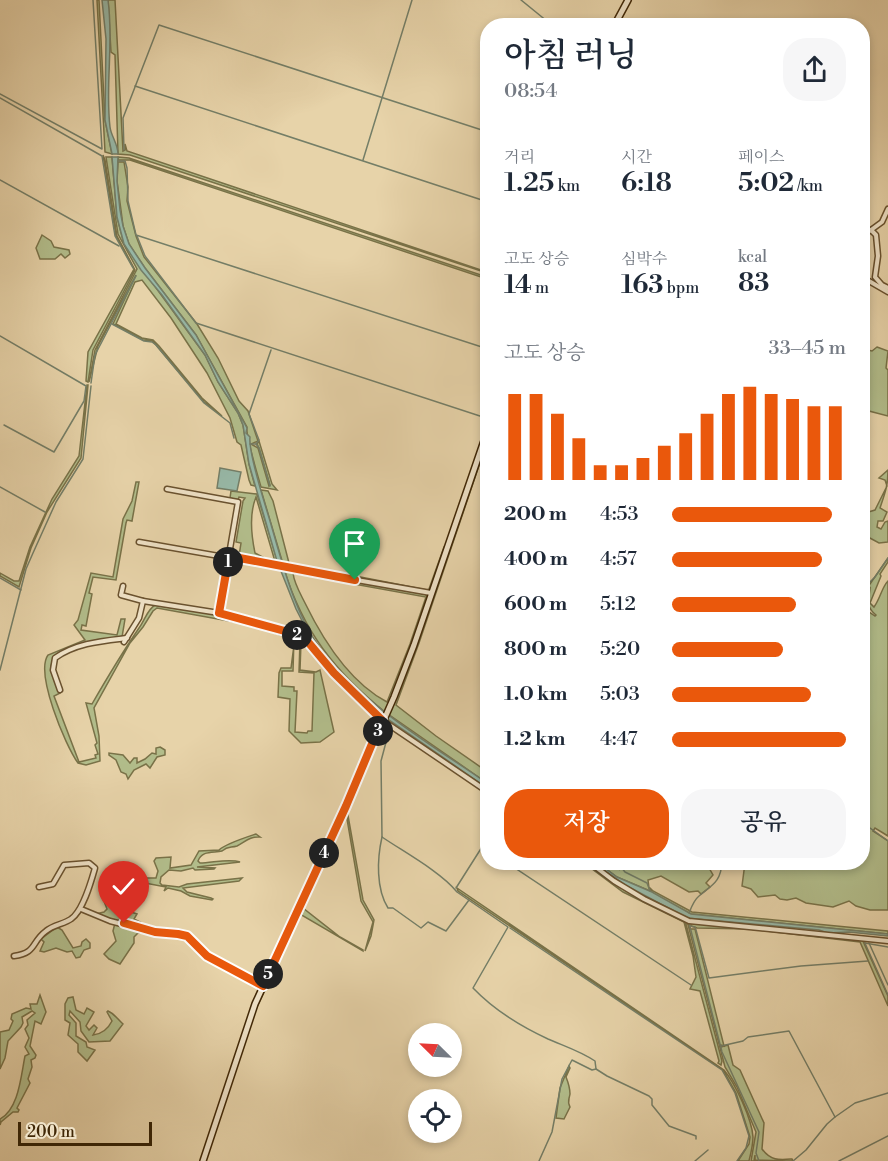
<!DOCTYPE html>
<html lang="ko">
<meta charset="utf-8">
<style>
body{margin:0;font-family:"Libre Bodoni","Noto Serif KR",serif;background:#f6f6f7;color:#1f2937;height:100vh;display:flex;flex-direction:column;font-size:22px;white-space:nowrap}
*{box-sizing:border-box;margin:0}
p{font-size:20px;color:#747a83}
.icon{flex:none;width:33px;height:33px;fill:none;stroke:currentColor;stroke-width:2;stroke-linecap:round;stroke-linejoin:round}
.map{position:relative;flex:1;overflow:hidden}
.sheet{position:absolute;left:480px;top:18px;width:390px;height:852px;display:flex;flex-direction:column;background:#fff;border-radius:24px;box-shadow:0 3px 9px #0003}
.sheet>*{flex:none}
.needle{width:39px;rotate:294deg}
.fabs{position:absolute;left:408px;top:1023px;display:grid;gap:12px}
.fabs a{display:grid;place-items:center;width:54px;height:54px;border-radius:50%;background:#fff;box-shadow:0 3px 9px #0003;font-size:30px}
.scale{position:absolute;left:18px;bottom:15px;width:134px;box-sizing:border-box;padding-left:6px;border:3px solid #402706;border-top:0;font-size:16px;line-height:21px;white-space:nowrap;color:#402706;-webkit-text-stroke:4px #efe2c7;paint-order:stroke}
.pin{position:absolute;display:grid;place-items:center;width:51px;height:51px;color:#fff;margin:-62px -26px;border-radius:50% 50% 50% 0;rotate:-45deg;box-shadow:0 0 6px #0007}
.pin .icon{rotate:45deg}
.km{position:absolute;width:30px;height:30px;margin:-15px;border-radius:50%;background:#222;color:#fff;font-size:16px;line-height:30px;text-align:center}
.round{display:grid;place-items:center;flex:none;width:63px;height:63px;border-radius:24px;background:#f6f6f7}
.head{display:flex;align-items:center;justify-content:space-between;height:102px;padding:0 24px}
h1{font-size:33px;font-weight:600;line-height:45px}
.stats{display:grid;grid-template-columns:repeat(3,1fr);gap:9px;height:102px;padding:6px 24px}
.stats div{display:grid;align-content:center}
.stats b{font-size:26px;font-weight:600}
.stats small{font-size:16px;font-weight:400}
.stats p{font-size:16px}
.chart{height:168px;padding:12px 24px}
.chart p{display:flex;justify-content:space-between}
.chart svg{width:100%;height:108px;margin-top:6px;stroke:#ea580c;stroke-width:6}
.button{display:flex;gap:12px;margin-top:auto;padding:12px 24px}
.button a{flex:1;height:69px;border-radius:24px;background:#ea580c;color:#fff;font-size:24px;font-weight:600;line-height:69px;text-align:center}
.button a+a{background:#f6f6f7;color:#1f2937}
ul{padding:0 24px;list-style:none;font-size:20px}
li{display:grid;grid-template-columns:96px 72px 1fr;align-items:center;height:45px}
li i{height:15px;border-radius:8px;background:#ea580c}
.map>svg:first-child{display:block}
.green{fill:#b2bd8b;stroke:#797248;stroke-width:1.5;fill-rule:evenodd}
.water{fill:#97b8a7;stroke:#747e67;stroke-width:1.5}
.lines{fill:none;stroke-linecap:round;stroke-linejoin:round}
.stream{stroke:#747e67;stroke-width:1.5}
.street-casing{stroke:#6a522f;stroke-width:7}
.secondary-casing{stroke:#402706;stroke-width:8}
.street{stroke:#efe2c7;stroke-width:4}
.secondary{stroke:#efe2c7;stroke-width:5}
.route-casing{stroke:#fff;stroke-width:12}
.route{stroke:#ea580c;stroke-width:8}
</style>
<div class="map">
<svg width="888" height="1161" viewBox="0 0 888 1161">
<rect width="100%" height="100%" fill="#e7d3a9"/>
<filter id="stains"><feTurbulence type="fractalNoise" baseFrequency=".00333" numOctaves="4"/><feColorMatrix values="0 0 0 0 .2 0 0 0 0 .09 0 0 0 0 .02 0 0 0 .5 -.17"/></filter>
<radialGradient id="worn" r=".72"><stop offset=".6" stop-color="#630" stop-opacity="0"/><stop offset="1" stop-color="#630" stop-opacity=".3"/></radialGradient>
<g class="green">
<polygon points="97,0 99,0 105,120 112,154 105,152"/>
<polygon points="108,0 115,0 123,151 125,150 125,144 127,151 487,272 487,273 130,155 118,154 115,55 111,52"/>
<polygon points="103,155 105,160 117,236 135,270 93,350 88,382 86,381 88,352 134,269 116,236"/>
<polygon points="106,157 112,157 117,217 124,244 205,355 218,382 238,413 243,425 249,464 255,486 251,485 249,480 241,445 237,442 230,418 207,373 171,318 142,280 135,282 116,324 142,338 153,340 159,346 202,398 222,416 204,402 156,345 152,341 143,340 113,324 136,275 98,346 89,382 95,350 137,269 118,234"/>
<polygon points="118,157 129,158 487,277 487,279 130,160 118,160"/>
<path d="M118,162H124L128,187L127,201L136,236L144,257L197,324L218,358L239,401L248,411L258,441L251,444L258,448L269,486L270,485L259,448L257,444L259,441L272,484L277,490L261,487C258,476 245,434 247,427L196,335L145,268L129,244L123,226L121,210L117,181Z"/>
<polygon points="42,235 51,241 54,247 69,250 70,254 65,258 61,254 55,259 40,259 36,248"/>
<polygon points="877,347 888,351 886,368 888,370 888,416 869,411 863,404 863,349 872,351"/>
<polygon points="87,385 88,385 81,458 47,512 31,548 19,587 0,576 0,573 14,581 19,581 30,547 52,499 79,456"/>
<polygon points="487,434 487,442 419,643 396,705 436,736 482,768 487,764 487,783 388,714"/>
<path d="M888,470C888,486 885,493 880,508L887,512L883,521H878L877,527L881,529L885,522L888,521V542L879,543L868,537L869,529L867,518L863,515V512L865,513L875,510L887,486L885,480L879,478Z"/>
<path d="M136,482H139L132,521L127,520L126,523L116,580L93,577L89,593L92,594L86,626L82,625L81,630L117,635L121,619H125L122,637L87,643L53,659L51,666L60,693L54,696L79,762L96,758L95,755L98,754L95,745L97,743L86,703L92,704C107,678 122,653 139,628C145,620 147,610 155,605L219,615L249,623L294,638L293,671H282V686L294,687V691H297L295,732L307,733L308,731H312L314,673L299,672L300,641L302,639L305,640L301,643L300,670L316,672L320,670L334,732L320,742L301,743L289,731L290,699L278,697L279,673L281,668H291L294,645L292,639L251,625L157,608L153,611L143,627L130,643L94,708L99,736L100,761L86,765L78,763C65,745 35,673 48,655L85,640L74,625L78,620L91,573L113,577L123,519L132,501Z"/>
<polygon points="261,490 268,491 273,501 289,563 427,590 429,589 444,547 446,547 431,590 426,591 283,564"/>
<path d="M231,491L257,494L278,563L239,556L241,543L236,542L243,501L245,498L239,497L238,500L230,498ZM256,497L274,558V559H266L255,553C251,534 249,514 256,497Z"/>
<path d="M888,558V562L880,574L881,576L870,603L874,607C880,599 882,587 888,581V836L875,828L873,831L888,841V910H870L856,906L849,901L833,907L806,903L796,898L787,900L780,899L775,895L758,897L751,889L742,886L745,863L862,862L863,608L875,616L876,615C865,606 869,600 870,588L863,593V590L870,584Z"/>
<path d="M284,569L425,594L428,597L413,645L385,712C335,672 303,631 284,569ZM293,573L426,597L410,644L387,702C349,682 323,640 305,603C300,593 294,583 293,573Z"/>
<polygon points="160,747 165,750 165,755 157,757 150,768 146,764 134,770 128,779 126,774 121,772 116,760 109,755 109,753 123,755 130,763 134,758 137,758 137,763 145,759 152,753 156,754 156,748"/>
<polygon points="347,810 363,900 374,920 371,936 365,951 373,922 361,901 346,813 303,908 340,937 363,950 363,951 300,914 256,1009 256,1004"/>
<path d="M256,834L260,837C250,836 245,842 237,846C230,848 228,846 222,851C213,853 202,850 198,861L200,863C212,863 229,858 240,862L197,867L215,868L214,869L195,870L193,868L181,871L169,870L161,877L160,883L162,885L179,887L187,884L242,878L239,881L183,888L187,892L211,898L213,899L212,900L190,896L181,891L168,888L164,891L166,887L145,883L138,885L126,900L114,896L111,899L116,902V904L120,902L125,905L128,912L137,900L131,912L137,914L134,919L140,922L138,923L133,921C121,925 108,919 96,914L104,912L107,909L102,896L105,888L112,887L122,891L126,889L127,881L123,875L130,874L137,878H156L158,871L154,861L156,858L171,857L170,868L191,865L199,851L219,850C225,844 247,837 256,834Z"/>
<polygon points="584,863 620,887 685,920 722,1061 721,1065 718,1063 719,1061 700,991 690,989 696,977 693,956 684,922 623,892"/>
<polygon points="598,863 614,863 620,870 615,863 693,863 692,866 697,869 703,864 709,868 713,875 706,883 710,887 701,894 698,891 689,892 661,876 648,880 649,888 650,888 653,891 692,912 888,931 888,934 691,914 653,894 650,889 650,891 617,877"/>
<path d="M457,888L724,1070C735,1083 752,1119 753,1137C753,1145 751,1153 749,1161H738L749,1144L750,1137L736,1093L723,1070L458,891Z"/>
<path d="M687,921L690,929H695L724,1046L721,1045V1047L728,1045L733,1065L740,1070L764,1123L762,1149C771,1161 779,1160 792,1159L793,1161L755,1160V1155L754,1161H751L756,1132L737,1087L725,1067Z"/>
<polygon points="115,923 147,932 138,933 134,937 134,943 120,964 109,959 104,954 116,941 113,931"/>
<polygon points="691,923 862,939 888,996 888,1006 860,942 749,929 697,928 691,926"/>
<polygon points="57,927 62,930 73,948 81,946 82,942 86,939 90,943 90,948 84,950 80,957 76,958 72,951 67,952 56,948 44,952 40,951 44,942 41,939"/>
<path d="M40,995L46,1012L41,1024L35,1021L30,1046L36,1055L35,1058L31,1060L32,1067L28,1079L30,1083L17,1108L19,1110L18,1112H13L1,1122L0,1125V1119C19,1109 21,1075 25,1056L29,1054L25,1047L29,1038L25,1029L28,1025L27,1020L35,1013L32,1011L22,1017L23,1023L21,1027L8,1041L5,1058L0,1069V1032L9,1030L13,1021L11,1019L12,1014L26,1008L31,1009L30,1004H37Z"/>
<path d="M73,997L76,1010L84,1014L87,1008L94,1012L86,1026L89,1030L94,1025L97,1028L93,1035C102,1034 108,1029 112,1021L107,1012L108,1011C115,1014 118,1020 123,1024L110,1041L89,1042L81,1031L80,1022L70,1011L69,1015L76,1023V1036L86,1042L87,1047L95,1050L87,1061L78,1052V1044L68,1035L70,1023L65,1020V1004L68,998Z"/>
<path d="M569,1066L570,1068L566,1077C568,1082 570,1089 570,1094C569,1100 567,1101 570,1107L564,1119L556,1118L560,1088Z"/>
</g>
<g class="water">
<path d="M102,0H108C114,43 105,85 110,127C111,136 118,144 118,154H112L105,120L106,39Z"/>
<path d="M112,157H118L117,181L120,210L123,226L129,244L145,268L196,335L247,428L246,433L250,437C248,453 265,504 270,521C282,562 295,615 321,649C364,706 429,743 487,783V788L382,715L338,673L315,646L296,609L277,561L249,464L243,425L238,413L218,382L205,355L162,295L141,270L124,244L117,217Z"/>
<polygon points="220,468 241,472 237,491 217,488"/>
<polygon points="594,863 598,863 617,877 652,892 691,914 888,934 888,936 849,932 828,933 819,930 687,918 627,886"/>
</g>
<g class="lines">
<g class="stream">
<polyline points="521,0 553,26"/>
<polyline points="135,86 488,202"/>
<polyline points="0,94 102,149 93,0"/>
<polyline points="0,98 102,156 115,236 133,268"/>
<polyline points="124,150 123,118 159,25 488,132"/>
<polyline points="363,160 412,0"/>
<polyline points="118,161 125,161 127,168 128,201 136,235 488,349"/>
<polyline points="0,180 119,246"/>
<polyline points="137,236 145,256 196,323 486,418 488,415"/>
<polyline points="862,275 874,282"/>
<polyline points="112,324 144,341 152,342 156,345 204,403 230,423 234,438"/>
<polyline points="0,336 86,386 84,401 54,452 4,425"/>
<polyline points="91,383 95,355 136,276"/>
<polyline points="250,444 256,444 259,448 270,486"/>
<polyline points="256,444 259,440 249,414 271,350"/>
<polyline points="0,487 45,512"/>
<polyline points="0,578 21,590"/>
<polyline points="862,590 875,577 888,558"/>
<polyline points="0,670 26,569 33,553 56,502 83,459 91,386"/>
<path d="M386,727L389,731L381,761L382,837C404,852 441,872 457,892L508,927L473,988C494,1010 520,1026 548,1039C564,1046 580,1051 595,1061L596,1069L607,1076L649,1096L652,1099V1105L669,1126L696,1136V1139"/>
<polyline points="863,823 888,841"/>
<path d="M382,837C377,859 376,889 388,908H393L421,928L428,922L446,931L469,900"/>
<polyline points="506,862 691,985"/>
<polyline points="617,862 625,872 647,883 650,891"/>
<polyline points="456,888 482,847 488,850"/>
<path d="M689,913C691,908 694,900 699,896C712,885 721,882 722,862"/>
<polyline points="689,923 722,1052 759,1132 756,1153 759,1161"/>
<polyline points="690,926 695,927 696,930 709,978 801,966 868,961"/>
<polyline points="510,928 722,1070 735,1093 749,1136 746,1148 737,1161"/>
<polyline points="864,941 888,995"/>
<polyline points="865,943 888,947"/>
<polyline points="869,943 888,985"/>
<polyline points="721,1046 743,1041 748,1037 789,1031 835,1117 855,1103 888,1093"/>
<polyline points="539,1161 552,1132 562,1079 572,1060 592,1070 596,1069"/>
<polyline points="695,1161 708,1150"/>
<polyline points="793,1161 806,1150 827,1124 835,1117"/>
<polyline points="839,1161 888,1136"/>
</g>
<g class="street-casing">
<g id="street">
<polyline points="871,230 882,222 888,209"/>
<polyline points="862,235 871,230 876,235 878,256 875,277 882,285 888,288"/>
<polyline points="862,277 888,292"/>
<polyline points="167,489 238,502 219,613"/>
<polyline points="139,542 431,593"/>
<polyline points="123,586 121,595 143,601 219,613 303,636 334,673 382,720 488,792"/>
<polyline points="124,642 139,618 143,601"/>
<path d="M60,690L53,670L55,658C76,643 102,641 127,638"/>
<polyline points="589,862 614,881 644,899 689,921 888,941"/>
<polyline points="81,909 110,921 141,929 163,934 183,934 195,942 207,956 263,986"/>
<path d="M14,956C37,953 31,942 46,931C53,925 64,924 71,919C83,911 91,882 95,868L89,863L64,865L53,884L39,887"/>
</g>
</g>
<g class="secondary-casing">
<g id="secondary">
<polyline points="614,26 628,0"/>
<polyline points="203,1161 255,1004 346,806 394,697 414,645 488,429"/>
</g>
</g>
<use href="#street" class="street"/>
<use href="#secondary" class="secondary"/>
</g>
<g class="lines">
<g class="route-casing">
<polyline id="route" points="124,923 155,932 178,934 187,936 207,956 263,986 346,806 382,720 334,673 303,636 219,613 229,556 355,580"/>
</g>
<use href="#route" class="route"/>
</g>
<rect width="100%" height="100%" filter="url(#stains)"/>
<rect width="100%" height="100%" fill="url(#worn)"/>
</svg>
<div class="fabs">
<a><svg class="needle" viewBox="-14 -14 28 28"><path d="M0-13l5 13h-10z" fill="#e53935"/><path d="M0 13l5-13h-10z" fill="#747a83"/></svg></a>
<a><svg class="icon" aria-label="locate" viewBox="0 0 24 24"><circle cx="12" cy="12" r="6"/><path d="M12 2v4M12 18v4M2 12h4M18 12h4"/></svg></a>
</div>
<div class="scale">200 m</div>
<div class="pin" style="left:355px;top:580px;background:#1e9e55"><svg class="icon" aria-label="arrive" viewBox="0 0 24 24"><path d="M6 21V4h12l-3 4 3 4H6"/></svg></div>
<div class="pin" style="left:124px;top:923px;background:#d93025"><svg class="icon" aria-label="check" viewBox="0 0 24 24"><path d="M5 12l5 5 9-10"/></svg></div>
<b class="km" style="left:228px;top:562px">1</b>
<b class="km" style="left:297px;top:635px">2</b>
<b class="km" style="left:378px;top:731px">3</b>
<b class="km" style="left:324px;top:853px">4</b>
<b class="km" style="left:268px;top:974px">5</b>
<section class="sheet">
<div class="head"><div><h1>아침 러닝</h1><p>08:54</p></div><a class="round"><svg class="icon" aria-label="share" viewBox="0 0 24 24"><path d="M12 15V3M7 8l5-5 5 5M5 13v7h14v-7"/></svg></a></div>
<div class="stats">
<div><p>거리</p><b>1.25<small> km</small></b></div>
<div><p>시간</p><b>6:18</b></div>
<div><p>페이스</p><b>5:02<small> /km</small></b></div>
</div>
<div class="stats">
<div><p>고도 상승</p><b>14<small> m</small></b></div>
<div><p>심박수</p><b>163<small> bpm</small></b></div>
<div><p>kcal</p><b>83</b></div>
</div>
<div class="chart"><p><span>고도 상승</span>33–45 m</p>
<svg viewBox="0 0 160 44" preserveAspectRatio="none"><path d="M5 44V9M15 44V9M25 44V17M35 44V27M45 44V38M55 44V38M65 44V35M75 44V30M85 44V25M95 44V17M105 44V9M115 44V6M125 44V9M135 44V11M145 44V14M155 44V14"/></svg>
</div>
<ul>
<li><b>200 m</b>4:53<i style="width:92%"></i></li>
<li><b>400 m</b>4:57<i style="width:86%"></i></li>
<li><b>600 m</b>5:12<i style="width:71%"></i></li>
<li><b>800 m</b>5:20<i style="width:64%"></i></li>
<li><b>1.0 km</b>5:03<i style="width:80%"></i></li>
<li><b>1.2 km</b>4:47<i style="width:100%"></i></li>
</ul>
<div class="button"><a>저장</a><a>공유</a></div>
</section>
</div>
